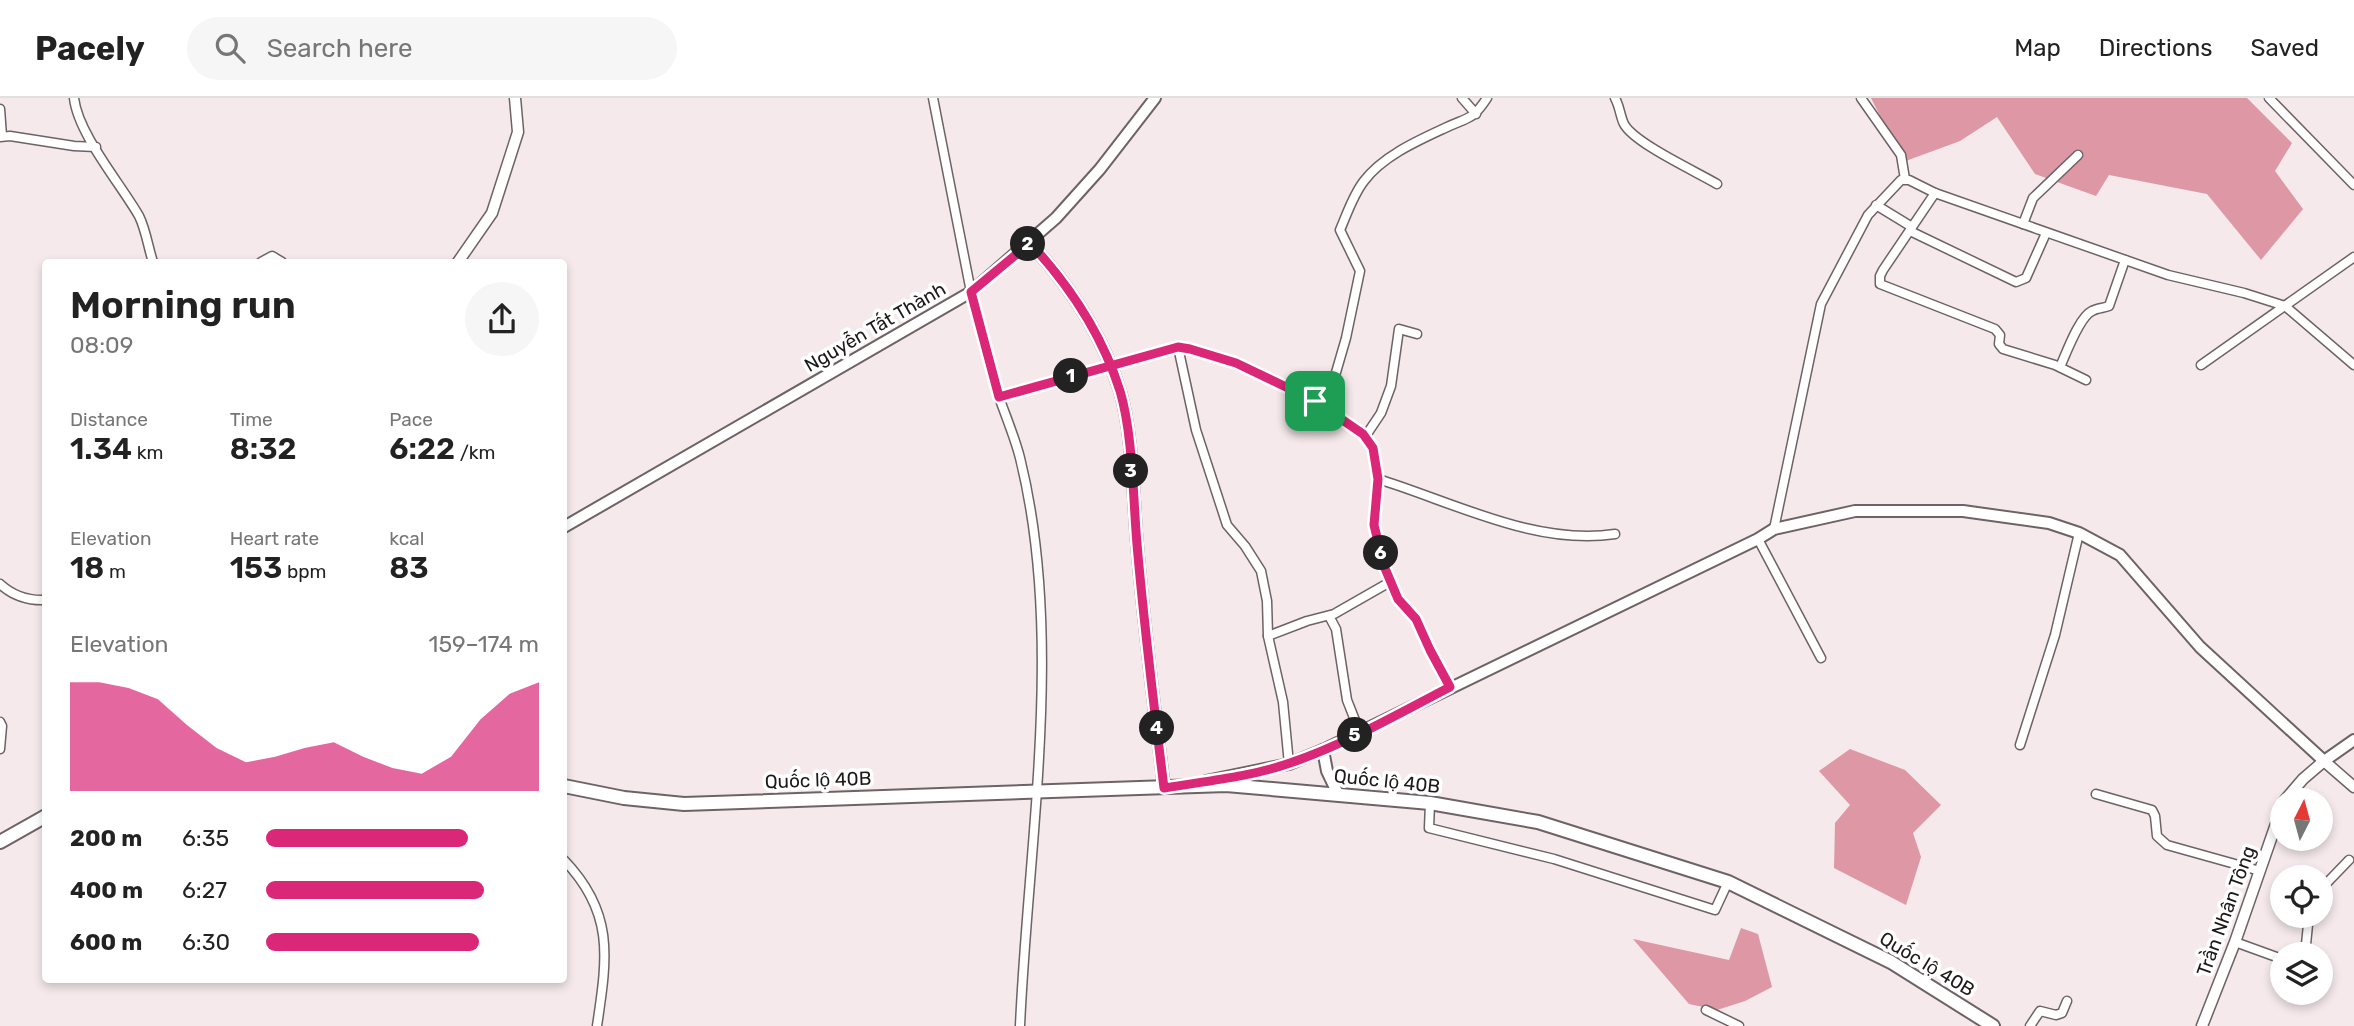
<!DOCTYPE html>
<meta charset="utf-8">
<style>
body{margin:0;font-family:Rubik,sans-serif;background:#f6f6f6;color:#222;height:100vh;display:flex;flex-direction:column;font-size:26px;white-space:nowrap}
*{box-sizing:border-box;margin:0}
p{font-size:23px;color:#767676}
.icon{flex:none;width:38px;height:38px;fill:none;stroke:currentColor;stroke-width:2;stroke-linecap:round;stroke-linejoin:round}
.map{position:relative;flex:1;overflow:hidden}
.details{position:absolute;left:42px;top:161px;width:525px;height:724px;display:flex;flex-direction:column;background:#fff;border-radius:7px;box-shadow:0 4px 10px #0003}
.details>*{flex:none}
.needle{width:46px;rotate:6deg}
.controls{position:absolute;left:2270px;top:690px;display:grid;gap:14px}
.controls a{display:grid;place-items:center;width:63px;height:63px;border-radius:50%;background:#fff;box-shadow:0 4px 10px #0003;font-size:35px}
.pin{position:absolute;display:grid;place-items:center;width:60px;height:60px;color:#fff;margin:-30px;border-radius:14px;box-shadow:0 4px 10px #0006}
.km{position:absolute;width:35px;height:35px;margin:-18px;border-radius:50%;background:#222;color:#fff;font-size:19px;line-height:35px;text-align:center}
.round{display:grid;place-items:center;flex:none;width:74px;height:74px;border-radius:37px;background:#f6f6f6}
.headline{display:flex;align-items:center;justify-content:space-between;height:119px;padding:0 28px}
h1{font-size:38px;font-weight:600;line-height:52px}
.stats{display:grid;grid-template-columns:repeat(3,1fr);gap:10px;height:119px;padding:7px 28px}
.stats div{display:grid;align-content:center}
.stats b{font-size:30px;font-weight:600}
.stats small{font-size:19px;font-weight:400}
.stats p{font-size:19px}
.chart{height:196px;padding:14px 28px}
.chart p{display:flex;justify-content:space-between}
.chart svg{width:100%;height:126px;margin-top:7px;fill:#db2777;opacity:.7}
ul{padding:0 28px;list-style:none;font-size:23px}
li{display:grid;grid-template-columns:112px 84px 1fr;align-items:center;height:52px}
li i{height:18px;border-radius:9px;background:#db2777}
header{display:flex;align-items:center;gap:42px;box-sizing:border-box;height:98px;padding:0 35px;background:#fff;border-bottom:2px solid #e0e0e0}
header strong{font-size:33px}
nav{display:flex;gap:38px;margin-inline-start:auto;font-size:24px}
.search{width:490px;height:63px;background:#f6f6f6;display:flex;align-items:center;gap:18px;box-sizing:border-box;padding:0 24px;border-radius:38px;color:#767676;font-size:26px}
.map>svg:first-child{display:block}
.forest{fill:#de97a5}
.lines{fill:none;stroke-linecap:round;stroke-linejoin:round}
.minor-casing{stroke:#6d6364;stroke-width:11}
.tertiary-casing{stroke:#6d6364;stroke-width:13}
.secondary-casing{stroke:#6d6364;stroke-width:14}
.trunk-casing{stroke:#6d6364;stroke-width:16}
.minor{stroke:#fff;stroke-width:8}
.tertiary{stroke:#fff;stroke-width:10}
.secondary{stroke:#fff;stroke-width:10}
.trunk{stroke:#fff;stroke-width:12}
.route-casing{stroke:#fff;stroke-width:14}
.route{stroke:#db2777;stroke-width:9}
.labels{text-anchor:middle;dominant-baseline:central;stroke-width:7;stroke-linejoin:round;paint-order:stroke}
.street-label{font-size:19px;fill:#1d191a;stroke:#fff}
</style>
<header>
<strong>Pacely</strong>
<div class="search"><svg class="icon" aria-label="search" viewBox="0 0 24 24"><circle cx="10" cy="10" r="6"/><path d="M15 15l6 6"/></svg>Search here</div>
<nav><a>Map</a><a>Directions</a><a>Saved</a></nav>
</header>
<div class="map">
<svg width="2354" height="928" viewBox="0 0 2354 928">
<rect width="100%" height="100%" fill="#f5e9eb"/>
<g class="forest">
<polygon points="1871,0 2247,0 2292,45 2275,73 2303,111 2261,162 2207,96 2109,77 2096,98 2035,76 1997,19 1960,43 1903,64"/>
<polygon points="1850,651 1905,672 1941,707 1913,735 1921,759 1906,807 1834,770 1835,725 1850,707 1819,673"/>
<polygon points="1741,830 1758,836 1772,889 1745,903 1717,912 1689,906 1633,841 1729,862"/>
</g>
<g class="lines">
<g class="minor-casing">
<g id="minor">
<path d="M74,0C78,36 120,85 139,118C146,132 148,149 153,164"/>
<polyline points="933,0 971,194 999,299 1110,267 1178,249"/>
<polyline points="1462,0 1476,16"/>
<path d="M1615,0C1620,9 1620,18 1624,26C1634,45 1697,74 1717,86"/>
<polyline points="1861,0 1901,57 1905,81"/>
<polyline points="2269,0 2354,87"/>
<polyline points="0,11 2,38"/>
<polyline points="0,39 10,38 74,48 96,49"/>
<polyline points="1935,95 1883,172 1880,178 1880,186 1995,231 2000,237 1999,246 2003,251 2055,267 2086,282"/>
<polyline points="1876,107 1912,129"/>
<polyline points="2023,126 2033,100 2078,57"/>
<polyline points="1910,133 2016,184 2026,180 2046,135"/>
<polyline points="261,164 272,158 282,164"/>
<polyline points="2201,267 2354,159"/>
<path d="M2060,269C2066,256 2079,219 2092,213C2097,210 2104,210 2109,208L2125,162"/>
<path d="M999,299C1006,319 1015,340 1020,360C1065,541 1028,744 1020,928"/>
<polyline points="1315,303 1363,336 1373,350 1378,381 1374,427 1384,468 1398,501 1416,521 1430,552 1450,589"/>
<polyline points="1365,339 1381,315 1391,288 1399,231 1417,236"/>
<path d="M1378,381C1453,404 1535,448 1615,436"/>
<polyline points="1774,431 1821,206 1868,117 1901,82 1909,82 1935,95 2168,177 2244,195 2285,208 2354,267"/>
<polyline points="1758,441 1821,560"/>
<path d="M0,486C12,497 28,503 46,502"/>
<polyline points="1329,518 1336,531 1347,602 1360,635"/>
<polyline points="1268,538 1307,523 1334,516 1390,484"/>
<polyline points="0,624 2,628 0,651"/>
<polyline points="2020,647 2055,537 2079,435"/>
<path d="M1289,666L1283,604L1268,538L1267,503L1261,473L1245,448L1227,427L1196,332L1178,249C1227,255 1272,282 1315,303L1330,295L1346,240L1360,173L1340,132C1347,116 1353,97 1364,83C1383,58 1417,43 1445,30C1468,19 1472,23 1487,0"/>
<polyline points="2096,696 2152,712 2155,718 2157,738 2167,747 2260,773"/>
<polyline points="1430,705 1429,730 1554,761 1715,812 1728,784"/>
<path d="M564,762C615,815 607,860 597,928"/>
<polyline points="2320,792 2349,762"/>
<polyline points="2235,844 2282,861"/>
<polyline points="2305,856 2309,817"/>
<polyline points="1706,912 1739,928"/>
<polyline points="2030,928 2040,913 2056,917 2062,915 2067,903"/>
</g>
</g>
<g class="tertiary-casing">
<g id="tertiary">
<polyline points="458,164 492,115 518,34 515,0"/>
<polyline points="2285,702 2303,681 2324,663 2354,689"/>
<polyline points="2202,928 2235,844 2282,709"/>
</g>
</g>
<g class="secondary-casing">
<g id="secondary">
<path d="M1030,145C1070,188 1102,236 1120,293C1133,336 1133,401 1137,446C1144,528 1154,609 1164,689H1169"/>
<polyline points="564,429 971,194 1056,120 1100,71 1155,0"/>
<polyline points="1323,652 1327,673 1338,696"/>
<polyline points="1206,683 1289,666 1323,652 1758,441 1774,431 1855,413 1963,413 2049,425 2079,435 2120,457 2200,549 2324,663 2354,642"/>
</g>
</g>
<g class="trunk-casing">
<g id="trunk">
<polyline points="564,688 624,700 684,706 1226,687 1430,705 1538,724 1728,784 1891,864 1993,928"/>
<polyline points="0,744 46,718"/>
</g>
</g>
<use href="#minor" class="minor"/>
<use href="#tertiary" class="tertiary"/>
<use href="#secondary" class="secondary"/>
<use href="#trunk" class="trunk"/>
</g>
<g class="lines">
<g class="route-casing">
<path id="route" d="M1315,303L1236,265L1190,251L1178,249L999,299L971,194L1030,145C1070,188 1102,236 1120,293C1133,336 1133,401 1137,446C1144,528 1154,609 1164,690C1206,683 1250,679 1290,665C1346,646 1398,616 1450,589L1430,552L1416,521L1398,501L1384,468L1374,427L1378,381L1373,350L1363,336L1315,303"/>
</g>
<use href="#route" class="route"/>
</g>
<g class="labels">
<g class="street-label">
<text transform="translate(875 229) rotate(-30)">Nguyễn Tất Thành</text>
<text transform="translate(818 682) rotate(-2)">Quốc lộ 40B</text>
<text transform="translate(1387 683) rotate(6)">Quốc lộ 40B</text>
<text transform="translate(2226 813) rotate(-70)">Trần Nhân Tông</text>
<text transform="translate(1927 866) rotate(31)">Quốc lộ 40B</text>
</g>
</g>
</svg>
<div class="controls">
<a><svg class="needle" viewBox="-14 -14 28 28"><path d="M0-13l5 13h-10z" fill="#e53935"/><path d="M0 13l5-13h-10z" fill="#767676"/></svg></a>
<a><svg class="icon" aria-label="locate" viewBox="0 0 24 24"><circle cx="12" cy="12" r="6"/><path d="M12 2v4M12 18v4M2 12h4M18 12h4"/></svg></a>
<a><svg class="icon" aria-label="layers" viewBox="0 0 24 24"><path d="M12 4l9 5-9 5-9-5zM3 14l9 5 9-5"/></svg></a>
</div>
<div class="pin" style="left:1315px;top:303px;background:#1e9e55"><svg class="icon" aria-label="arrive" viewBox="0 0 24 24"><path d="M6 21V4h12l-3 4 3 4H6"/></svg></div>
<b class="km" style="left:1071px;top:278px">1</b>
<b class="km" style="left:1028px;top:146px">2</b>
<b class="km" style="left:1131px;top:373px">3</b>
<b class="km" style="left:1157px;top:630px">4</b>
<b class="km" style="left:1355px;top:637px">5</b>
<b class="km" style="left:1381px;top:455px">6</b>
<section class="details">
<div class="headline"><div><h1>Morning run</h1><p>08:09</p></div><a class="round"><svg class="icon" aria-label="share" viewBox="0 0 24 24"><path d="M12 15V3M7 8l5-5 5 5M5 13v7h14v-7"/></svg></a></div>
<div class="stats">
<div><p>Distance</p><b>1.34<small> km</small></b></div>
<div><p>Time</p><b>8:32</b></div>
<div><p>Pace</p><b>6:22<small> /km</small></b></div>
</div>
<div class="stats">
<div><p>Elevation</p><b>18<small> m</small></b></div>
<div><p>Heart rate</p><b>153<small> bpm</small></b></div>
<div><p>kcal</p><b>83</b></div>
</div>
<div class="chart"><p><span>Elevation</span>159–174 m</p>
<svg viewBox="0 0 160 44" preserveAspectRatio="none"><path d="M0 44V6L10 6L20 8L30 12L40 21L50 29L60 34L70 32L80 29L90 27L100 32L110 36L120 38L130 32L140 19L150 10L160 6V44z"/></svg>
</div>
<ul>
<li><b>200 m</b>6:35<i style="width:74%"></i></li>
<li><b>400 m</b>6:27<i style="width:80%"></i></li>
<li><b>600 m</b>6:30<i style="width:78%"></i></li>
</ul>
</section>
</div>
